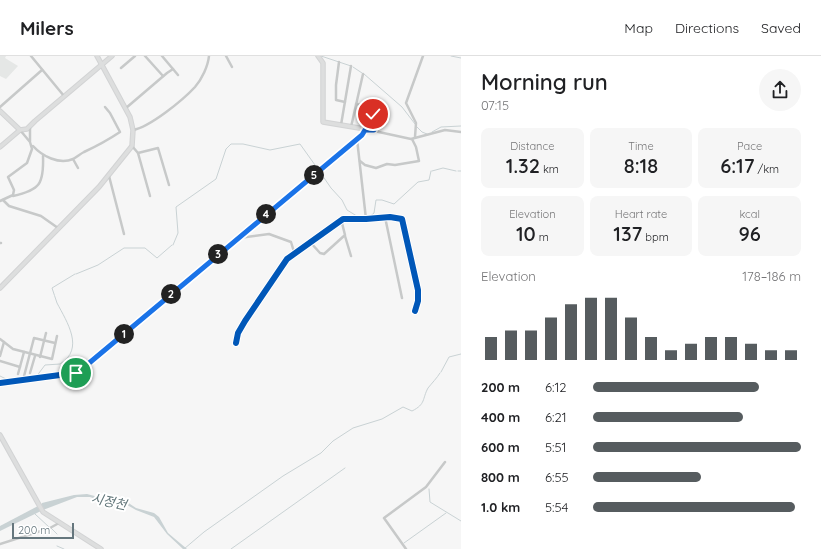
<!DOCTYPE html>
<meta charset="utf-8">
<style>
body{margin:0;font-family:Quicksand,"Noto Sans KR",sans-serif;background:#f6f6f6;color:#202124;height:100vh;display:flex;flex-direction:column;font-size:15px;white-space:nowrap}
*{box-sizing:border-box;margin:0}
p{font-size:13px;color:#757577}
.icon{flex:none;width:22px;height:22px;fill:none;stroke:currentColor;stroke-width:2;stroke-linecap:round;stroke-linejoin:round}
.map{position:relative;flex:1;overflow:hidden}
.drawer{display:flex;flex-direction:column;background:#fff;width:360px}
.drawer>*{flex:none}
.scale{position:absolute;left:12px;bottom:10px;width:62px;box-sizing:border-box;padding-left:4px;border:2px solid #65767d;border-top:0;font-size:11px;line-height:14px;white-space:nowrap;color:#65767d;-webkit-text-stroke:3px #fff;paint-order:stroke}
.pin{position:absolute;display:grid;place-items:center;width:34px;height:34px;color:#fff;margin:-17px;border:2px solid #fff;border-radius:50%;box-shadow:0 1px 4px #0007}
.km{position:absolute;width:20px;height:20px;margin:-10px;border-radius:50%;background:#222;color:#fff;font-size:11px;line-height:20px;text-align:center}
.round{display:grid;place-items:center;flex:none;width:42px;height:42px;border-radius:21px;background:#f6f6f6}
.summary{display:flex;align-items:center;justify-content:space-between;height:68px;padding:0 20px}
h1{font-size:22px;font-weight:600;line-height:30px}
.stats{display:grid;grid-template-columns:repeat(3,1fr);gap:6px;height:68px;padding:4px 20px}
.stats div{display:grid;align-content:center;border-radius:8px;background:#f6f6f6;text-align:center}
.stats b{font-size:20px;font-weight:600}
.stats small{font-size:11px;font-weight:400}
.stats p{font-size:11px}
.chart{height:112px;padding:8px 20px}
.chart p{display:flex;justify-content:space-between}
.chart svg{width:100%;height:72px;margin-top:4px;stroke:#565c5f;stroke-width:6}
ul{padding:0 20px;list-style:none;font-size:13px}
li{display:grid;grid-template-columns:64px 48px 1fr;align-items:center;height:30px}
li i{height:10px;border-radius:5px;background:#565c5f}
header{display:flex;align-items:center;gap:24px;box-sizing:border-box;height:56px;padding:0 20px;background:#fff;border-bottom:1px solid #e0e0e0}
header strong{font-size:19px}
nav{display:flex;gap:22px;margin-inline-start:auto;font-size:14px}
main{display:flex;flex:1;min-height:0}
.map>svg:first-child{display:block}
.built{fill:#e5e7e6}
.water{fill:#c9d2d4}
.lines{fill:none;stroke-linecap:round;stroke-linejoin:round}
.stream{stroke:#c9d2d4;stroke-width:1}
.secondary-casing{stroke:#d2d3d4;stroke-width:5.5}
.street{stroke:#c7c9c9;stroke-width:2.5}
.secondary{stroke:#dddede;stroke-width:3.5}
.cycleway-casing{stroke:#fff;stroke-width:8}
.cycleway{stroke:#0057b8;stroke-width:6}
.route-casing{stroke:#fff;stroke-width:8}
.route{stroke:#1a73e8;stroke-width:5}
.labels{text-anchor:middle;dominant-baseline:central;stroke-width:4;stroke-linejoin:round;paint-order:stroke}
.water-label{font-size:13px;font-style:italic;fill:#607478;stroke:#fff}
</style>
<header>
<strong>Milers</strong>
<nav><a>Map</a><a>Directions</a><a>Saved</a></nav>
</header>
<main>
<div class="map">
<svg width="461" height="493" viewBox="0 0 461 493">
<rect width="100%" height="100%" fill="#f6f6f6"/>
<polygon class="built" points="0,0 6,0 5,2 18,10 6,23 0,20"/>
<g class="water">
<polygon points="87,438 106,443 124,444 136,452 154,457 159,461 168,477 187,493 183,493 167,478 154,461 136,454 120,445 102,445 90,441 77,441 43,454 41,449 42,447 74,439"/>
<polygon points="38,450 41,455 0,475 0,470"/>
</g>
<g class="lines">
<g class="stream">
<polyline points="321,0 351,10"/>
<polyline points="451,0 461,2"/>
<polyline points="353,11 362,17"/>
<polyline points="364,18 402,51 415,68"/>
<polyline points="417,71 422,76 427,78"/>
<polyline points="432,76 441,71 461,70"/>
<polyline points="432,115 443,112 456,115"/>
<polyline points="458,115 461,115"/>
<polyline points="320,116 331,132 342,144 347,154 360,162"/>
<polyline points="368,162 374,157 376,144 382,144 394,148 418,126 429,124 431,115"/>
<polyline points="173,189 178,177 176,151 216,123 226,93 231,88 243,88 270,94 300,88 315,109"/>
<polyline points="76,218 98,209 124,192 145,192 157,202 172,189"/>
<polyline points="441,316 449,301 461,298"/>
<polyline points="0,320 8,324"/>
<path d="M36,321L45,309L60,308C85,293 67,266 57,247C55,242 54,237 52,232L75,218"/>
<polyline points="429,433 430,446 461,465"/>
<polyline points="35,458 49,471"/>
<polyline points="51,472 57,478"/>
<polyline points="404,487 446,457"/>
<polyline points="57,490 64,493"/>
<path d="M184,493L204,476L283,420L321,397L333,385L353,372L382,363L403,351L412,355C426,348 422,343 428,332C432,327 437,322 440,317"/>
<polyline points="231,493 345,412"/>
</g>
<g class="secondary-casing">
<g id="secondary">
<polyline points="0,55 20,74"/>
<polyline points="0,91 20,74 27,73 35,65 112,0"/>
<polyline points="0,232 99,131 132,90 133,74 130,61 97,0"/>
<polyline points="0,327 75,317 81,314 363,78 365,73 323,66 323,7 318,0"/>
<polyline points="0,379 43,456 101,493"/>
</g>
</g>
<g class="street">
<polyline points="31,0 64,40"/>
<polyline points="145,0 163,20"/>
<polyline points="162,0 178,19"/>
<polyline points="226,0 232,11"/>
<polyline points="339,6 336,29 336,44 345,46"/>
<polyline points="121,12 135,0"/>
<polyline points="356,48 375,52 373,58 379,60 374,74"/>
<polyline points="0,51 42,14"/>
<polyline points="126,52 167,17 173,13"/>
<polyline points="341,69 351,10"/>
<polyline points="351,71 363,18"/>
<polyline points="365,73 411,83 445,74 461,76"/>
<path d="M133,74C150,71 183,44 195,31C202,23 208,10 209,0"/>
<polyline points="415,81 416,67 406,47 423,0"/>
<polyline points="357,83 366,163"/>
<polyline points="30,85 30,70"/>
<path d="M33,90C42,100 59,109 73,103C77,101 80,98 84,96C97,90 108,84 120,76L110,57L105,51"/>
<polyline points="132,90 138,97 150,140"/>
<polyline points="138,97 158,92 169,129"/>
<polyline points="73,103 78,112"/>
<polyline points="360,105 365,109 376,112 387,108 395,109 419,105 416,91 412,83"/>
<polyline points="109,120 124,178"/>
<path d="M13,140C40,134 44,128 43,100"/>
<polyline points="3,144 9,150 41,160 58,172"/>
<polyline points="0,145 13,139 14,134 8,121 27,107 32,93 30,86 20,74"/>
<polyline points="385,161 402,242"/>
<polyline points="345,180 351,200"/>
<polyline points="239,182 269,178 291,186 295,199"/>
<polyline points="0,187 1,187"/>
<polyline points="311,187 320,197 324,198 345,179 341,163"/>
<polyline points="0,283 13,293 52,303 57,280"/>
<polyline points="236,287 238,277 245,265 287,203 343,163 366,163 390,161 402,163 418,234 418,245 415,255"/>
<polyline points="0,300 4,286"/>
<polyline points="40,301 46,277"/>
<polyline points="0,305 20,311"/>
<polyline points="30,317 35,300"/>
<polyline points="18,318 24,296"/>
<polyline points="23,324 34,282 55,287"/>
<polyline points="0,488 50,472 59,467"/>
<polyline points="406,493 384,462 426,431 445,406"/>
</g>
<use href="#secondary" class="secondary"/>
<g class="cycleway-casing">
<g id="cycleway">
<polyline points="236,287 238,277 245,265 287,203 343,163 366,163 390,161 402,163 418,234 418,245 415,255"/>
<polyline points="0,327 75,317 81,314 362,79 365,73"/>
</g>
</g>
<use href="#cycleway" class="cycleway"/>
</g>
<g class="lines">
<g class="route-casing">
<polyline id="route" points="76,317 88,308 362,79 365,74 374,74 379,60 373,58"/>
</g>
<use href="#route" class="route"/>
</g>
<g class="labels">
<g class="water-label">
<text transform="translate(109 445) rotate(12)">시정천</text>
</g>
</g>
</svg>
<div class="scale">200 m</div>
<div class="pin" style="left:76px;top:317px;background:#1e9e55"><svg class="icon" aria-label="arrive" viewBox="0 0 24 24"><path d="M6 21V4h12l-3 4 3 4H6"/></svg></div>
<div class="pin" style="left:373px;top:58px;background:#d93025"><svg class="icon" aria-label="check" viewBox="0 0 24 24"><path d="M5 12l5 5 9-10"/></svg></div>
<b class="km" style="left:124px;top:278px">1</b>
<b class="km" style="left:171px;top:238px">2</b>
<b class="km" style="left:218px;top:198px">3</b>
<b class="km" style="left:266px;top:158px">4</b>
<b class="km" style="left:314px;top:119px">5</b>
</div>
<section class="drawer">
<div class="summary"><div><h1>Morning run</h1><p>07:15</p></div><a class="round"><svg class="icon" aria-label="share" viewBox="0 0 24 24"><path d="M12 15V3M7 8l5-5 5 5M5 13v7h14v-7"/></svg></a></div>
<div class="stats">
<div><p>Distance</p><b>1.32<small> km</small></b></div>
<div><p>Time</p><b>8:18</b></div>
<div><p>Pace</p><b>6:17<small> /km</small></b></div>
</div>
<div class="stats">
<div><p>Elevation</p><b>10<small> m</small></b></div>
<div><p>Heart rate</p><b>137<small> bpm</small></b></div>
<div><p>kcal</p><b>96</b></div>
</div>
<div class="chart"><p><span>Elevation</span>178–186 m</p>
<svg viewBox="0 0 160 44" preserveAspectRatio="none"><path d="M5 44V30M15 44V26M25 44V26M35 44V18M45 44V10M55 44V6M65 44V6M75 44V18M85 44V30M95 44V38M105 44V34M115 44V30M125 44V30M135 44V34M145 44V38M155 44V38"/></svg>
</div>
<ul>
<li><b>200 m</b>6:12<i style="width:80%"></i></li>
<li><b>400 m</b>6:21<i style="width:72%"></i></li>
<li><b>600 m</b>5:51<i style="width:100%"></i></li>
<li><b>800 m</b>6:55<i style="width:52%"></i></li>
<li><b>1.0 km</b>5:54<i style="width:97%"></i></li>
</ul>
</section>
</main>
